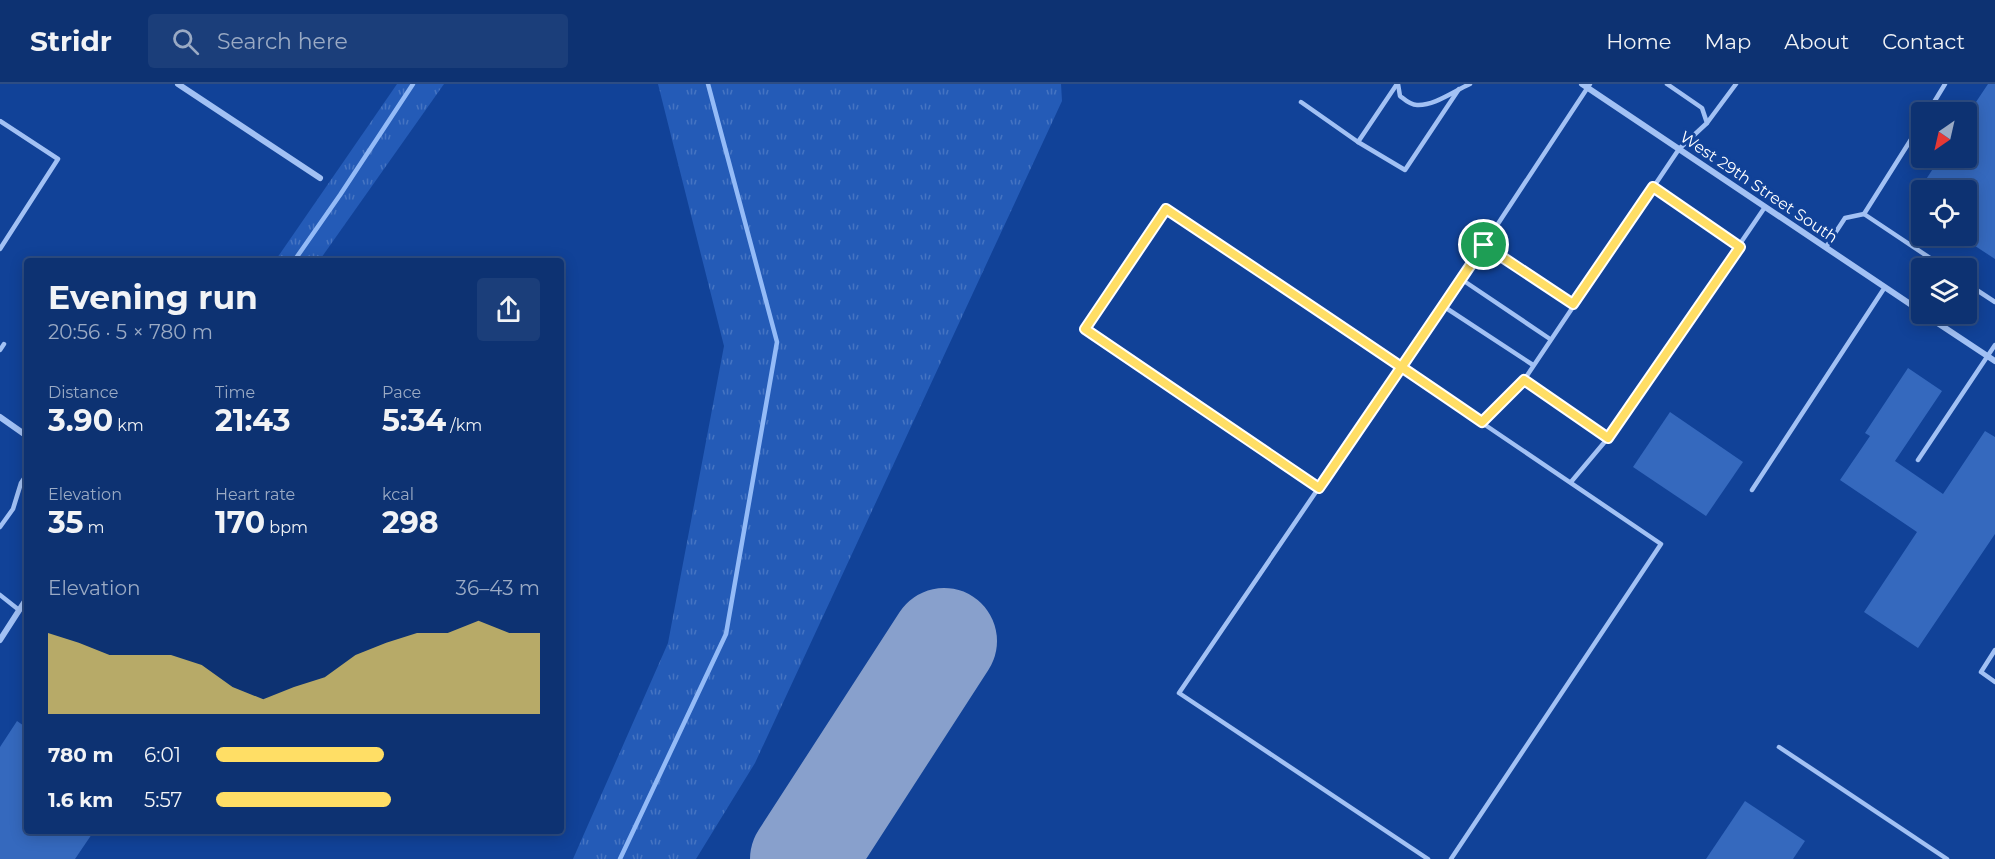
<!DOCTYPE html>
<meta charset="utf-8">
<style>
body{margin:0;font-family:Montserrat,sans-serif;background:#1b3e7a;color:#f1f3f6;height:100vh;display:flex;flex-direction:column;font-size:22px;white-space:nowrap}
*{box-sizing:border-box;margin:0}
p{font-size:20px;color:#9aaac4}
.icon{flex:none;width:33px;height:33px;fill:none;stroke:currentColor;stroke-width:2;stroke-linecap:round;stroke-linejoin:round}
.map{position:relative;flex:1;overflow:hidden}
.sheet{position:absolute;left:24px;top:174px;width:540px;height:576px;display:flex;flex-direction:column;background:#0d3272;border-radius:6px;box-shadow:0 3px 15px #0003,0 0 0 2px #2d4d84}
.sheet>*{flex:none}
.needle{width:39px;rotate:214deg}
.buttons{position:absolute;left:1911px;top:18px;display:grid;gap:12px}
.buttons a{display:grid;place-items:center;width:66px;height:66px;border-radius:6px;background:#0d3272;box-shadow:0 3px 15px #0003,0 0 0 2px #2d4d84;font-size:30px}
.pin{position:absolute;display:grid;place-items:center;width:51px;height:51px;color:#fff;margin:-26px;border:3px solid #fff;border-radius:50%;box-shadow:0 2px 6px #0007}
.round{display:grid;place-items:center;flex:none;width:63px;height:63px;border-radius:6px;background:#1b3e7a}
.head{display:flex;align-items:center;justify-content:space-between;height:102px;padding:0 24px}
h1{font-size:33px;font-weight:700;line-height:45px}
.stats{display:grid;grid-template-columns:repeat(3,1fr);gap:9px;height:102px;padding:6px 24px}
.stats div{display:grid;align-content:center}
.stats b{font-size:30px;font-weight:700}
.stats small{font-size:16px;font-weight:400}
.stats p{font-size:16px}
.chart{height:168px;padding:12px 24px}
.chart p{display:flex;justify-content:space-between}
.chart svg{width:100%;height:108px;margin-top:6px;fill:#ffde65;opacity:.7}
ul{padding:0 24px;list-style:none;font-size:20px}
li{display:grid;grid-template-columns:96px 72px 1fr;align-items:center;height:45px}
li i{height:15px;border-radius:8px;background:#ffde65}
header{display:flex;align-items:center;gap:36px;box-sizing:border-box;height:84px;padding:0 30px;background:#0d3272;border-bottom:2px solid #2d4d84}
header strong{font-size:28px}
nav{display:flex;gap:33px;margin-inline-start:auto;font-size:21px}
.search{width:420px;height:54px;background:#1b3e7a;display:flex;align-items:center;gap:15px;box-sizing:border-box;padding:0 21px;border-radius:6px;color:#9aaac4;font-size:22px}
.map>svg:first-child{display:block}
.grass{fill:url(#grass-tufts)}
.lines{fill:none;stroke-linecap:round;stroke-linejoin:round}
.stream{stroke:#94bbf7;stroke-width:4.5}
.runway{stroke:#88a0cc;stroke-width:106}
.building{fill:#3569be}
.service{stroke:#a2c1f4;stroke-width:4.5}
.minor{stroke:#a2c1f4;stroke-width:6}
.route-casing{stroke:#fff;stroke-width:12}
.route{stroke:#ffde65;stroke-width:8}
.labels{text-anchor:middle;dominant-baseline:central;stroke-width:6;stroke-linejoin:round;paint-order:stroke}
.street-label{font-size:16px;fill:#fff;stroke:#114298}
</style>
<header>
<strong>Stridr</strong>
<div class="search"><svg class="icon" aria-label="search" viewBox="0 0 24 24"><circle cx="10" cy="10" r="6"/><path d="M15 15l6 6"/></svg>Search here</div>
<nav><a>Home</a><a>Map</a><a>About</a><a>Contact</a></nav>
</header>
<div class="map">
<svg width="1995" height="775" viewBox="0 0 1995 775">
<defs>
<pattern id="grass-tufts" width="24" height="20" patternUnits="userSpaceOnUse" patternTransform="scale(1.5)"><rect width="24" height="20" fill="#245bb7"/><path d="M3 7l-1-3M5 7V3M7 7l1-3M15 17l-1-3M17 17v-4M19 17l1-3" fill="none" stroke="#4574c2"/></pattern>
</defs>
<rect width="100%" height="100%" fill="#114298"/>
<g class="grass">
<polygon points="397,0 444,0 319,177 275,177"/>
<polygon points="658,0 1061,0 1062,17 755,679 696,775 573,775 668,559 724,262"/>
</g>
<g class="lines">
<g class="stream">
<polyline points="294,177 340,111 413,0"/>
<polyline points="620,775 726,550 777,258 708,0"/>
</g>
<polyline class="runway" points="803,775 944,557"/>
</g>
<g class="building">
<polygon points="1988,0 1995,0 1995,175 1966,156 1966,106 1919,106 1940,74 1966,74 1966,33"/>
<polygon points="1908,284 1942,307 1895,377 1943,410 1985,347 1995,353 1995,450 1918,564 1864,528 1917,448 1840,396 1870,352 1865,349"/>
<polygon points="1670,328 1743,378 1706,432 1633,383"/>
<polygon points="17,637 27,644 27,747 94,747 75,775 0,775 0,663"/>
<polygon points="1745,717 1805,757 1793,775 1706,775"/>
</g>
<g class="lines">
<g class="service">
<path d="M1398,0L1400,12C1405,16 1410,21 1417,21C1434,22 1454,7 1470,0"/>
<polyline points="1667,0 1702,24 1707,39 1679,65 1524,296 1608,354 1765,123"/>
<polyline points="1301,18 1358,58 1397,0"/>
<polyline points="1928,28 1945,0"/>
<polyline points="0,37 58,75 0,165"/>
<polyline points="1707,39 1736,0"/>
<polyline points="1358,58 1405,86 1459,5"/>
<polyline points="1653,103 1740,163"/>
<polyline points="1864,130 1922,38"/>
<polyline points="1826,163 1845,134 1864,130 1945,184"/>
<polyline points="1461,195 1550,255"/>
<polyline points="1966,199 1995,218"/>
<polyline points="1573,221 1484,161 1590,0"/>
<polyline points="1443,222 1533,281"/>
<polyline points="0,266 4,260"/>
<polyline points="1482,338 1524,296"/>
<polyline points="1918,376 1995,261"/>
<polyline points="1571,398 1608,354"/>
<polyline points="1319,404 1085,245 1166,125 1661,460 1451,775"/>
<polyline points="1752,406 1885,203"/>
<polyline points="0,443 13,425 21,399 27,390"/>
<polyline points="0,511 19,526"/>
<polyline points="1995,566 1981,588 1995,598"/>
<polyline points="1779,663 1947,775"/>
<polyline points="1428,775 1179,609 1484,161"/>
</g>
<g class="minor">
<polyline points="178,0 320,94"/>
<polyline points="1582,0 1922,228"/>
<polyline points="1924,230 1995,277"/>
<polyline points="0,333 27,352"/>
<polyline points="0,556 27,514"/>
</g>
</g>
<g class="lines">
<g class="route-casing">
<path id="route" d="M1484,161C1430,242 1374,323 1319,404L1085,245L1166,125C1271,195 1377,266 1482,338L1524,296L1608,354L1740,163L1653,103L1573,220L1484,161"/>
</g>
<use href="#route" class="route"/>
</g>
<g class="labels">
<g class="street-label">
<text transform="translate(1759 103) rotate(34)">West 29th Street South</text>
</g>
</g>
</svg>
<div class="buttons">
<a><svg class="needle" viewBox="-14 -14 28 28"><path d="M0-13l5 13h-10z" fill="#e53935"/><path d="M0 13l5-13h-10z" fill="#9aaac4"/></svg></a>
<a><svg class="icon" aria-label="locate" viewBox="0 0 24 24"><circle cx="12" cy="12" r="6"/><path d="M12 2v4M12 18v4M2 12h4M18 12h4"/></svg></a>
<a><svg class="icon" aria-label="layers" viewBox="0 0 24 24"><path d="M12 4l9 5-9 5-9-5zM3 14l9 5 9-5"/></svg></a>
</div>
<div class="pin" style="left:1484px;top:161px;background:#1e9e55"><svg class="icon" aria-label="arrive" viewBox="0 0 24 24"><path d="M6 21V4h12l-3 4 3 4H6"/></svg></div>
<section class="sheet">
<div class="head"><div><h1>Evening run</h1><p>20:56 · 5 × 780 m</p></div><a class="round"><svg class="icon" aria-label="share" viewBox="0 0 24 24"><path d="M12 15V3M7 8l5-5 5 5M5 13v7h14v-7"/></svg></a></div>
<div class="stats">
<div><p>Distance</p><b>3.90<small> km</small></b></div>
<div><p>Time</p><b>21:43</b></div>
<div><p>Pace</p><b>5:34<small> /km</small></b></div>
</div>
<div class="stats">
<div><p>Elevation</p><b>35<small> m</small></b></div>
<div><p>Heart rate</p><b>170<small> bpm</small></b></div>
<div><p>kcal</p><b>298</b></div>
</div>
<div class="chart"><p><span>Elevation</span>36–43 m</p>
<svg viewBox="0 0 160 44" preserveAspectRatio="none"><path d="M0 44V11L10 15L20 20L30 20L40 20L50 24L60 33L70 38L80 33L90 29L100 20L110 15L120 11L130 11L140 6L150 11L160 11V44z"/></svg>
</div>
<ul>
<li><b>780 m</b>6:01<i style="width:52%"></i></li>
<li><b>1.6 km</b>5:57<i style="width:54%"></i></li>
</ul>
</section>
</div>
